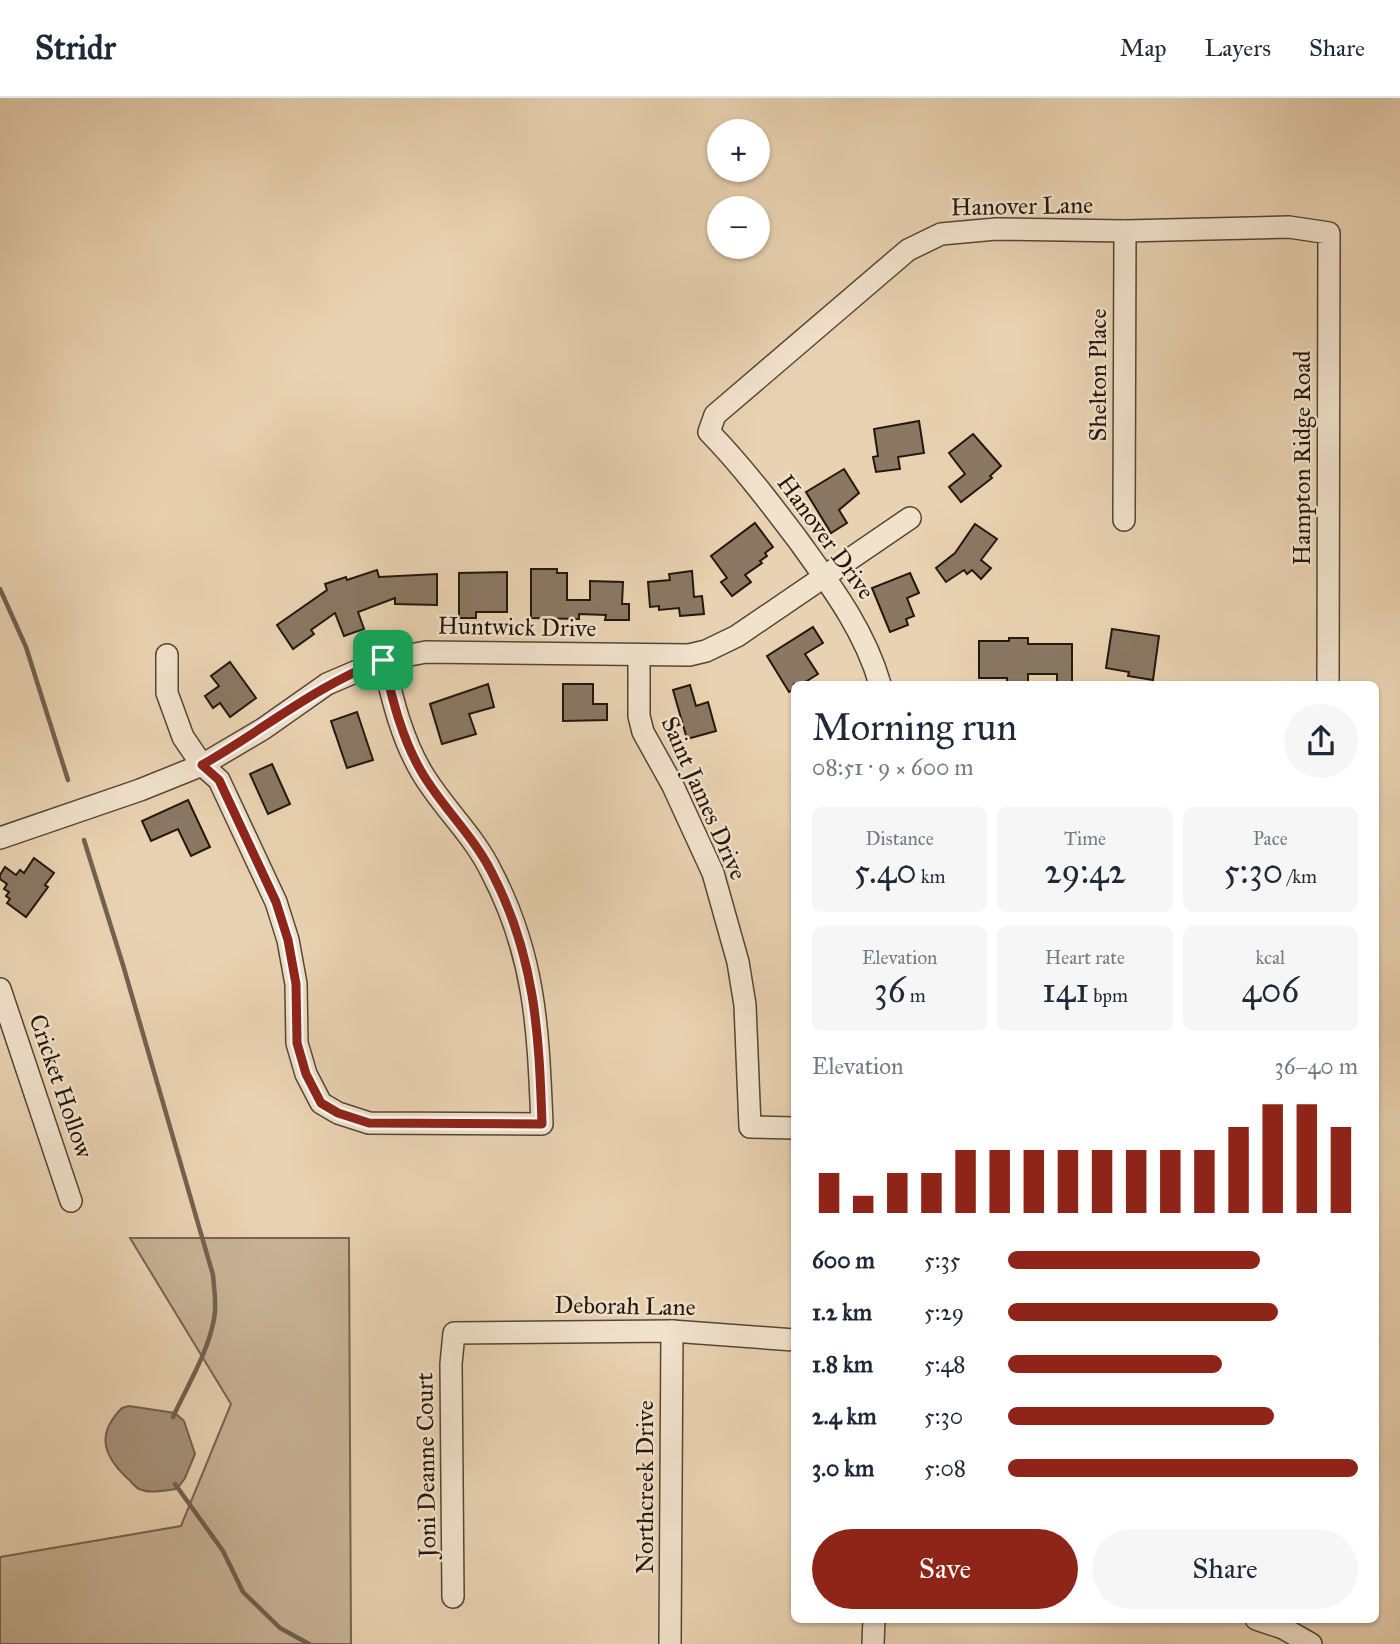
<!DOCTYPE html>
<meta charset="utf-8">
<style>
body{margin:0;font-family:"IM FELL Great Primer",serif;background:#f6f6f7;color:#1f2937;height:100vh;display:flex;flex-direction:column;font-size:26px;white-space:nowrap}
*{box-sizing:border-box;margin:0}
p{font-size:23px;color:#747a83}
.icon{flex:none;width:38px;height:38px;fill:none;stroke:currentColor;stroke-width:2;stroke-linecap:round;stroke-linejoin:round}
.map{position:relative;flex:1;overflow:hidden}
.details{position:absolute;left:791px;top:583px;width:588px;height:942px;display:flex;flex-direction:column;background:#fff;border-radius:10px;box-shadow:0 2px 5px #0004}
.details>*{flex:none}
.buttons{position:absolute;left:707px;top:21px;display:grid;gap:14px}
.buttons a{display:grid;place-items:center;width:63px;height:63px;border-radius:50%;background:#fff;box-shadow:0 2px 5px #0004;font-size:35px}
.pin{position:absolute;display:grid;place-items:center;width:60px;height:60px;color:#fff;margin:-30px;border-radius:14px;box-shadow:0 4px 10px #0006}
.round{display:grid;place-items:center;flex:none;width:74px;height:74px;border-radius:37px;background:#f6f6f7}
.head{display:flex;align-items:center;justify-content:space-between;height:119px;padding:0 21px}
h1{font-size:38px;font-weight:600;line-height:52px}
.figures{display:grid;grid-template-columns:repeat(3,1fr);gap:10px;height:119px;padding:7px 21px}
.figures div{display:grid;align-content:center;border-radius:10px;background:#f6f6f7;text-align:center}
.figures b{font-size:35px;font-weight:600}
.figures small{font-size:19px;font-weight:400}
.figures p{font-size:19px}
.chart{height:196px;padding:14px 21px}
.chart p{display:flex;justify-content:space-between}
.chart svg{width:100%;height:126px;margin-top:7px;stroke:#8f2418;stroke-width:6}
.primary-button{display:flex;gap:14px;margin-top:auto;padding:14px 21px}
.primary-button a{flex:1;height:80px;border-radius:42px;background:#8f2418;color:#fff;font-size:28px;font-weight:600;line-height:80px;text-align:center}
.primary-button a+a{background:#f6f6f7;color:#1f2937}
ul{padding:0 21px;list-style:none;font-size:23px}
li{display:grid;grid-template-columns:112px 84px 1fr;align-items:center;height:52px}
li i{height:18px;border-radius:9px;background:#8f2418}
header{display:flex;align-items:center;gap:42px;box-sizing:border-box;height:98px;padding:0 35px;background:#fff;border-bottom:2px solid #e0e1e3}
header strong{font-size:33px}
nav{display:flex;gap:38px;margin-inline-start:auto;font-size:24px}
.map>svg:first-child{display:block}
.green{fill:#c7b295;stroke:#756452;stroke-width:2}
.water{fill:#a6927a;stroke:#72614f;stroke-width:2}
.lines{fill:none;stroke-linecap:round;stroke-linejoin:round}
.stream{stroke:#72614f;stroke-width:4.5}
.building{fill:#8a7863;stroke:#23170e;stroke-width:2}
.minor-casing{stroke:#544637;stroke-width:24}
.minor{stroke:#f1e2cc;stroke-width:21}
.route-casing{stroke:#fff;stroke-width:14}
.route{stroke:#8f2418;stroke-width:9}
.labels{text-anchor:middle;dominant-baseline:central;stroke-width:5;stroke-linejoin:round;paint-order:stroke}
.street-label{font-size:24px;fill:#23170e;stroke:#f1e2cc}
</style>
<header>
<strong>Stridr</strong>
<nav><a>Map</a><a>Layers</a><a>Share</a></nav>
</header>
<div class="map">
<svg width="1400" height="1546" viewBox="0 0 1400 1546">
<rect width="100%" height="100%" fill="#e9d2b1"/>
<filter id="stains"><feTurbulence type="fractalNoise" baseFrequency=".00286" numOctaves="4"/><feColorMatrix values="0 0 0 0 .2 0 0 0 0 .09 0 0 0 0 .02 0 0 0 .5 -.17"/></filter>
<radialGradient id="worn" r=".72"><stop offset=".6" stop-color="#630" stop-opacity="0"/><stop offset="1" stop-color="#630" stop-opacity=".3"/></radialGradient>
<polygon class="green" points="130,1140 349,1140 351,1546 0,1546 0,1459 181,1428 231,1306"/>
<path class="water" d="M129,1308L175,1315L184,1323L195,1356L185,1380L177,1391C166,1392 150,1396 139,1391C135,1389 131,1383 127,1380C103,1357 96,1336 122,1310Z"/>
<g class="lines">
<g class="stream">
<polyline points="0,491 26,549 68,682"/>
<path d="M84,742L123,867L213,1177C214,1191 217,1207 214,1221C208,1255 187,1288 173,1319"/>
<polyline points="175,1386 223,1453 243,1494 280,1530 309,1546"/>
</g>
</g>
<g class="building">
<polygon points="919,323 924,355 898,359 900,371 876,374 873,359 878,358 874,331"/>
<polygon points="973,336 1001,368 990,378 992,380 961,404 949,389 965,376 949,355"/>
<polygon points="844,371 859,395 839,412 847,425 831,435 806,394"/>
<polygon points="755,425 773,449 765,455 767,458 760,463 762,465 745,477 751,484 732,498 721,484 727,480 711,458"/>
<polygon points="975,426 997,441 981,462 991,470 981,481 972,472 967,476 964,472 946,484 936,470 955,455"/>
<polygon points="531,471 557,471 557,475 567,475 567,502 590,502 590,483 623,484 622,506 629,506 629,522 605,522 606,517 579,516 579,521 531,520"/>
<polygon points="377,472 379,479 437,476 437,507 395,506 395,500 358,514 364,531 344,538 335,515 311,532 314,536 293,551 277,527 327,492 325,486 346,479 347,482"/>
<polygon points="692,473 694,499 702,498 704,516 680,518 679,510 659,512 659,508 650,509 648,484 670,482 669,476"/>
<polygon points="507,474 507,514 476,514 476,520 459,520 459,475"/>
<polygon points="910,475 919,495 907,500 914,518 906,521 908,527 890,534 872,490"/>
<polygon points="813,529 823,545 805,556 818,576 802,586 794,586 794,591 789,594 767,558"/>
<polygon points="1112,531 1159,538 1153,582 1128,578 1129,574 1106,570"/>
<polygon points="1009,540 1028,540 1028,546 1072,546 1072,584 1057,584 1057,576 1028,576 1028,586 1007,586 1007,580 979,580 979,543 1009,543"/>
<polygon points="230,564 256,600 230,619 220,605 213,610 205,598 219,588 211,578"/>
<polygon points="488,586 494,609 469,616 476,636 442,646 430,606"/>
<polygon points="563,586 593,586 593,606 607,606 607,622 563,623"/>
<polygon points="690,587 696,608 708,604 716,633 687,641 673,592"/>
<polygon points="357,614 373,662 347,670 331,623"/>
<polygon points="272,666 290,706 268,716 250,676"/>
<polygon points="188,702 210,749 191,758 178,731 151,743 142,723"/>
<polygon points="34,760 54,775 45,787 48,789 26,819 7,805 10,801 6,798 9,794 4,791 7,786 0,781 0,777 5,769 16,777 20,772 24,775"/>
</g>
<g class="lines">
<g class="minor-casing">
<g id="minor">
<polyline points="1124,422 1125,133"/>
<path d="M167,557V595L183,639L202,667L219,682L276,804L288,842L296,886L297,945L306,976L321,1005L338,1015L369,1025L542,1026C538,932 536,859 491,773C473,736 441,708 421,673C401,639 392,599 383,562"/>
<polyline points="639,558 639,618 643,634 673,688 713,775 738,864 745,907 750,1029 794,1030"/>
<path d="M880,586C864,531 831,488 798,442C770,405 742,368 709,334L715,317L908,152L941,136L996,131L1125,133L1289,129L1329,135L1328,586"/>
<polyline points="0,740 140,692 202,667 263,631 327,586 383,562 426,554 689,557 706,553 737,538 910,420"/>
<polyline points="0,891 71,1103"/>
<polyline points="453,1499 451,1266 454,1235 672,1233 794,1242"/>
<polyline points="1256,1521 1283,1530 1311,1546"/>
<polyline points="670,1546 672,1233"/>
<polyline points="873,1546 874,1521"/>
</g>
</g>
<use href="#minor" class="minor"/>
</g>
<g class="lines">
<g class="route-casing">
<path id="route" d="M383,562C392,599 401,639 421,673C441,708 472,736 491,773C535,857 539,934 542,1026L369,1025L338,1015L321,1005L306,976L297,945L296,886L288,842L276,804L219,682L202,667C263,632 317,587 383,562Z"/>
</g>
<use href="#route" class="route"/>
</g>
<g class="labels">
<g class="street-label">
<text transform="translate(1022 108) rotate(-1)">Hanover Lane</text>
<text transform="translate(1098 277) rotate(-90)">Shelton Place</text>
<text transform="translate(1302 360) rotate(-90)">Hampton Ridge Road</text>
<text transform="translate(826 439) rotate(54)">Hanover Drive</text>
<text transform="translate(517 529) rotate(1)">Huntwick Drive</text>
<text transform="translate(704 700) rotate(66)">Saint James Drive</text>
<text transform="translate(61 988) rotate(71)">Cricket Hollow</text>
<text transform="translate(625 1208) rotate(1)">Deborah Lane</text>
<text transform="translate(426 1367) rotate(-91)">Joni Deanne Court</text>
<text transform="translate(645 1389) rotate(-90)">Northcreek Drive</text>
</g>
</g>
<rect width="100%" height="100%" filter="url(#stains)"/>
<rect width="100%" height="100%" fill="url(#worn)"/>
</svg>
<div class="buttons">
<a>+</a>
<a>−</a>
</div>
<div class="pin" style="left:383px;top:562px;background:#1e9e55"><svg class="icon" aria-label="arrive" viewBox="0 0 24 24"><path d="M6 21V4h12l-3 4 3 4H6"/></svg></div>
<section class="details">
<div class="head"><div><h1>Morning run</h1><p>08:51 · 9 × 600 m</p></div><a class="round"><svg class="icon" aria-label="share" viewBox="0 0 24 24"><path d="M12 15V3M7 8l5-5 5 5M5 13v7h14v-7"/></svg></a></div>
<div class="figures">
<div><p>Distance</p><b>5.40<small> km</small></b></div>
<div><p>Time</p><b>29:42</b></div>
<div><p>Pace</p><b>5:30<small> /km</small></b></div>
</div>
<div class="figures">
<div><p>Elevation</p><b>36<small> m</small></b></div>
<div><p>Heart rate</p><b>141<small> bpm</small></b></div>
<div><p>kcal</p><b>406</b></div>
</div>
<div class="chart"><p><span>Elevation</span>36–40 m</p>
<svg viewBox="0 0 160 44" preserveAspectRatio="none"><path d="M5 44V30M15 44V38M25 44V30M35 44V30M45 44V22M55 44V22M65 44V22M75 44V22M85 44V22M95 44V22M105 44V22M115 44V22M125 44V14M135 44V6M145 44V6M155 44V14"/></svg>
</div>
<ul>
<li><b>600 m</b>5:35<i style="width:72%"></i></li>
<li><b>1.2 km</b>5:29<i style="width:77%"></i></li>
<li><b>1.8 km</b>5:48<i style="width:61%"></i></li>
<li><b>2.4 km</b>5:30<i style="width:76%"></i></li>
<li><b>3.0 km</b>5:08<i style="width:100%"></i></li>
</ul>
<div class="primary-button"><a>Save</a><a>Share</a></div>
</section>
</div>
